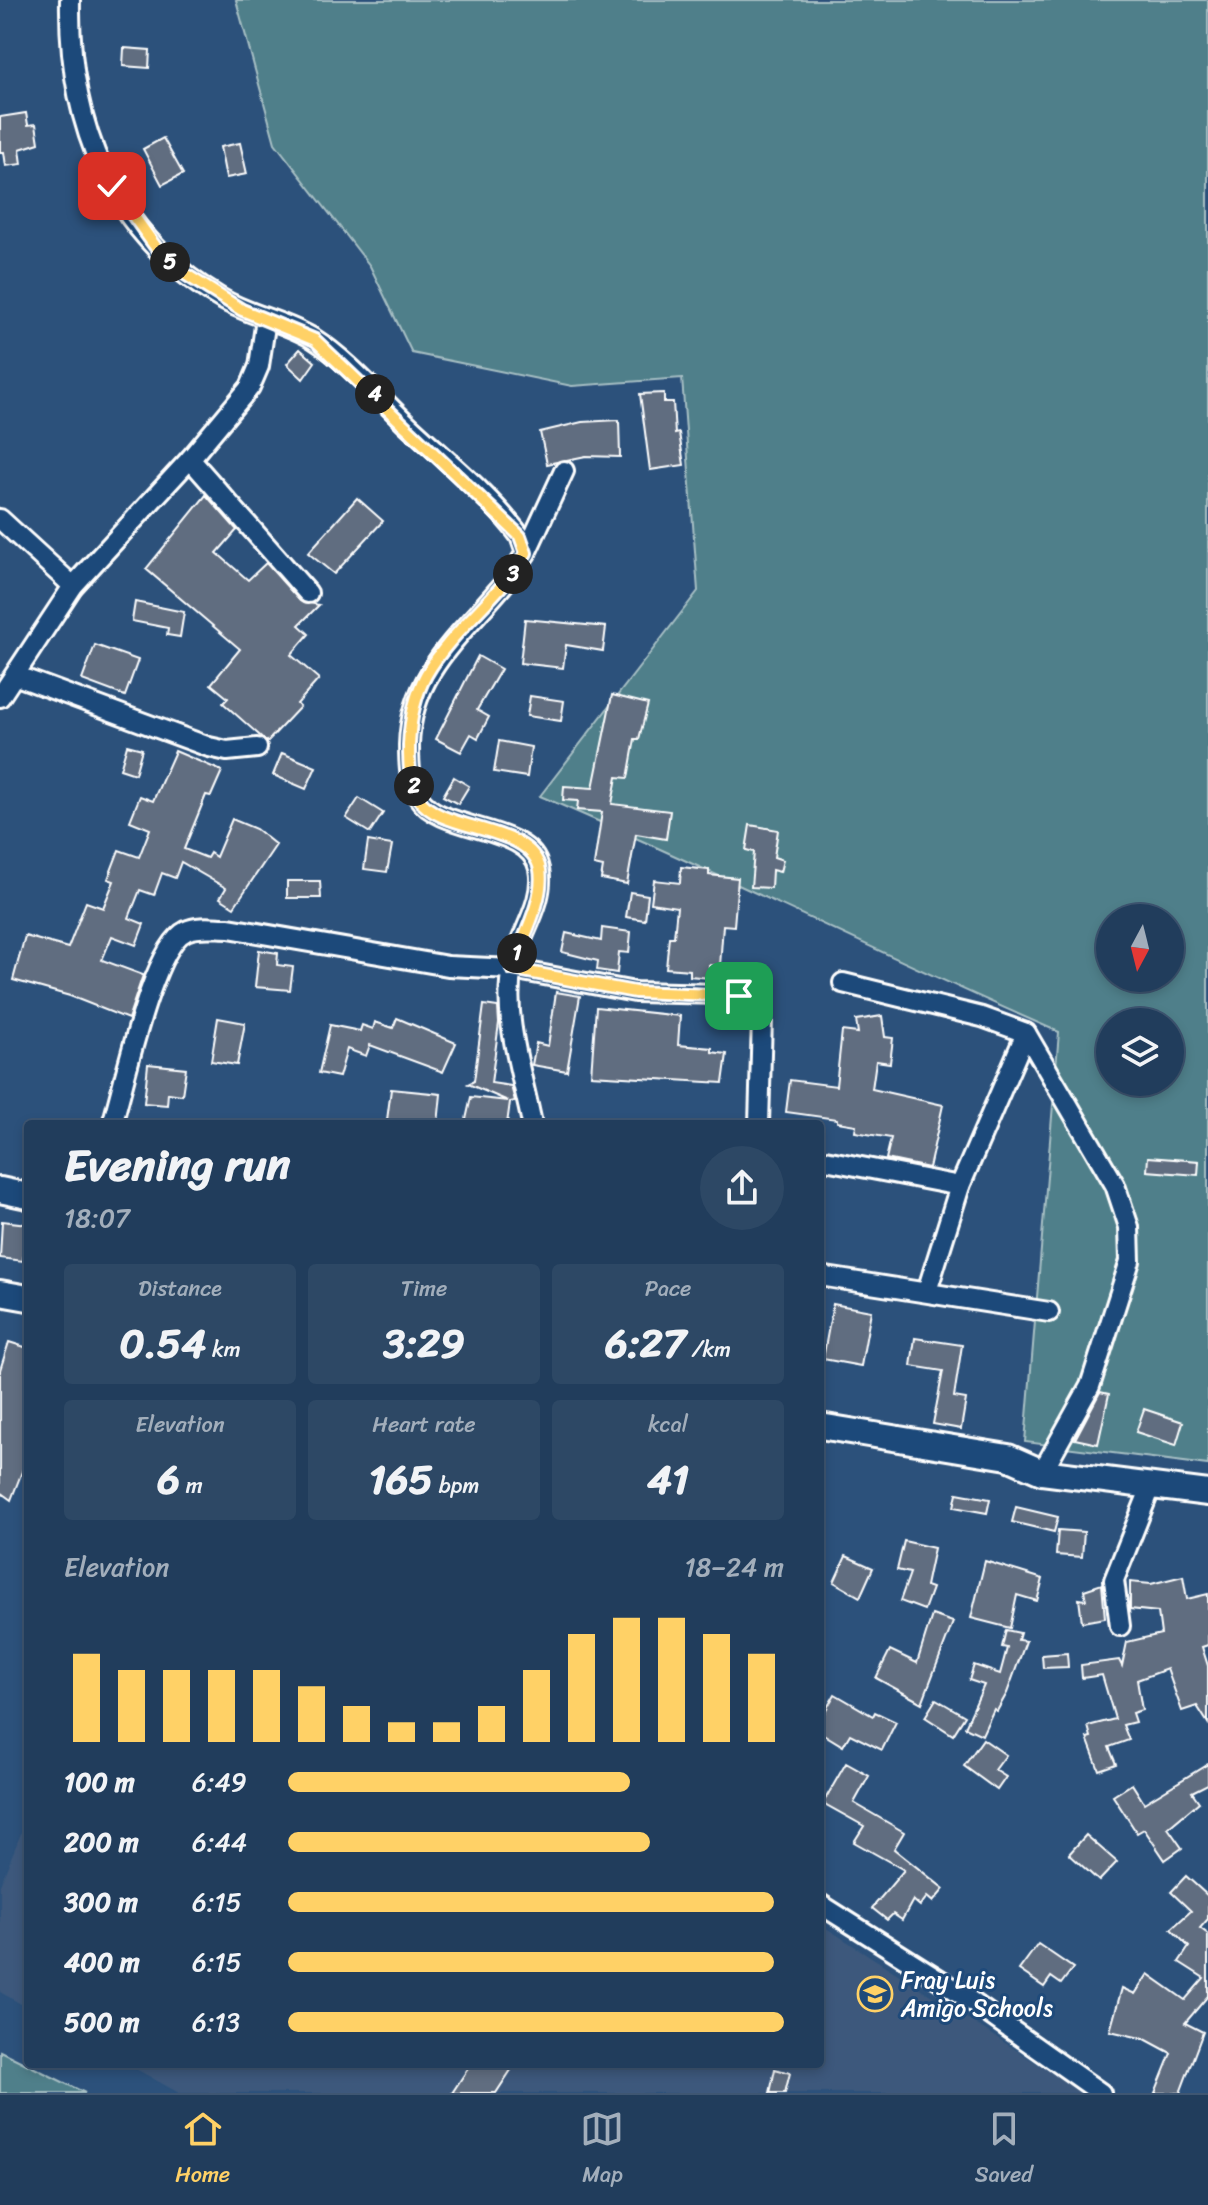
<!DOCTYPE html>
<meta charset="utf-8">
<style>
body{margin:0;font-family:Sriracha,sans-serif;background:#2d4865;color:#f1f3f6;height:100vh;display:flex;flex-direction:column;font-size:30px;white-space:nowrap}
*{box-sizing:border-box;margin:0}
p{font-size:26px;color:#a2aebb}
.icon{flex:none;width:44px;height:44px;fill:none;stroke:currentColor;stroke-width:2;stroke-linecap:round;stroke-linejoin:round}
.map{position:relative;flex:1;overflow:hidden}
.side{position:absolute;left:24px;top:1120px;width:800px;height:948px;display:flex;flex-direction:column;background:#213d5c;border-radius:8px;box-shadow:0 4px 12px #0003,0 0 0 2px #3e5672}
.side>*{flex:none}
.needle{width:52px;rotate:187deg}
.buttons{position:absolute;left:1096px;top:904px;display:grid;gap:16px}
.buttons a{display:grid;place-items:center;width:88px;height:88px;border-radius:50%;background:#213d5c;box-shadow:0 4px 12px #0003,0 0 0 2px #3e5672;font-size:40px}
.pin{position:absolute;display:grid;place-items:center;width:68px;height:68px;color:#fff;margin:-34px;border-radius:16px;box-shadow:0 4px 12px #0006}
.km{position:absolute;width:40px;height:40px;margin:-20px;border-radius:50%;background:#222;color:#fff;font-size:22px;line-height:40px;text-align:center}
.round{display:grid;place-items:center;flex:none;width:84px;height:84px;border-radius:42px;background:#2d4865}
.overview{display:flex;align-items:center;justify-content:space-between;height:136px;padding:0 40px}
h1{font-size:44px;font-weight:700;line-height:60px}
.figures{display:grid;grid-template-columns:repeat(3,1fr);gap:12px;height:136px;padding:8px 40px}
.figures div{display:grid;align-content:center;border-radius:8px;background:#2d4865;text-align:center}
.figures b{font-size:40px;font-weight:700}
.figures small{font-size:22px;font-weight:400}
.figures p{font-size:22px}
.chart{height:224px;padding:16px 40px}
.chart p{display:flex;justify-content:space-between}
.chart svg{width:100%;height:144px;margin-top:8px;stroke:#ffd166;stroke-width:6}
ul{padding:0 40px;list-style:none;font-size:26px}
li{display:grid;grid-template-columns:128px 96px 1fr;align-items:center;height:60px}
li i{height:20px;border-radius:10px;background:#ffd166}
.dock{display:flex;justify-content:space-around;align-items:center;height:112px;border-top:2px solid #3e5672;background:#213d5c;font-size:22px;color:#a2aebb}
.dock a{display:grid;justify-items:center;gap:4px}
.dock .active{color:#ffd166}
.map>svg:first-child{display:block}
.built{fill:#3c597c}
.green{fill:#4f7f8a;stroke:#a7bfc4;stroke-width:2;fill-rule:evenodd}
.building{fill:#606d80;stroke:#fff;stroke-width:2}
.lines{fill:none;stroke-linecap:round;stroke-linejoin:round}
.street-casing{stroke:#fff;stroke-width:24}
.secondary-casing{stroke:#fff;stroke-width:30}
.street{stroke:#1f4a7a;stroke-width:18}
.secondary{stroke:#1f4a7a;stroke-width:24}
.route-casing{stroke:#fff;stroke-width:16}
.route{stroke:#ffd166;stroke-width:10}
.labels{text-anchor:middle;dominant-baseline:central;stroke-width:6;stroke-linejoin:round;paint-order:stroke}
.poi-label{font-size:24px;fill:#fff;stroke:#1f4a7a;text-anchor:start}
</style>
<div class="map">
<svg width="1208" height="2093" viewBox="0 0 1208 2093">
<rect width="100%" height="100%" fill="#2c517b"/>
<filter id="ink" filterUnits="userSpaceOnUse"><feTurbulence type="fractalNoise" baseFrequency=".0125" numOctaves="2"/><feDisplacementMap in="SourceGraphic" scale="16" xChannelSelector="R" yChannelSelector="G"/><feConvolveMatrix kernelMatrix="1 2 1 2 8 2 1 2 1" color-interpolation-filters="sRGB"/></filter>
<g filter="url(#ink)">
<g class="built">
<polygon points="28,1816 28,2008 0,1992 0,1885"/>
<polygon points="820,1924 1083,2093 179,2093 127,2064 820,2064"/>
</g>
<g class="green">
<path d="M236,0H1208V1465L1025,1442L1059,1032C885,957 715,870 540,796L698,591L682,378L572,386L412,353L370,266L275,143ZM1110,918H1170V978H1110ZM1110,1022H1170V1082H1110Z"/>
<polygon points="0,2051 85,2093 0,2093"/>
</g>
<g class="building">
<polygon points="124,48 150,50 149,68 123,66"/>
<polygon points="26,113 28,125 36,124 39,143 20,149 22,164 6,166 4,152 0,152 0,117"/>
<polygon points="163,138 183,174 162,185 143,149"/>
<polygon points="240,143 247,174 226,178 220,147"/>
<polygon points="300,349 315,362 303,379 287,364"/>
<polygon points="664,393 664,402 673,402 675,434 679,433 684,465 650,470 640,394"/>
<polygon points="619,420 620,457 586,456 547,464 540,432 582,422"/>
<polygon points="206,495 237,530 217,553 248,580 266,563 300,601 319,605 299,625 309,634 291,655 319,679 297,704 300,707 267,742 223,703 228,698 211,684 240,649 146,569"/>
<polygon points="357,498 383,521 334,574 308,553"/>
<polygon points="135,602 184,612 180,637 167,635 168,628 132,621"/>
<polygon points="525,619 606,627 603,651 566,645 563,668 520,663"/>
<polygon points="95,645 138,660 125,696 82,680"/>
<polygon points="478,656 501,669 477,710 489,717 478,738 471,734 461,752 436,739"/>
<polygon points="612,695 648,704 639,739 635,739 628,778 617,777 612,804 670,811 666,839 636,834 627,884 601,879 603,867 594,865 602,812 577,810 578,801 563,800 564,786 593,788"/>
<polygon points="530,696 564,701 561,721 527,716"/>
<polygon points="499,741 531,747 527,777 494,772"/>
<polygon points="127,745 142,749 135,774 120,769"/>
<polygon points="175,751 222,771 211,796 206,795 184,849 207,858 210,853 216,857 232,819 256,829 276,845 234,907 220,898 226,888 181,862 175,878 162,873 154,895 140,890 129,918 144,924 136,945 112,936 102,960 143,975 128,1019 70,996 13,980 25,936 68,948 86,902 103,908 114,881 108,879 119,850 139,857 150,829 130,821 140,796 153,801"/>
<polygon points="282,753 316,767 306,789 273,775"/>
<polygon points="454,777 469,786 458,804 443,796"/>
<polygon points="359,798 383,813 370,833 346,818"/>
<polygon points="750,825 778,830 774,857 783,860 780,872 772,870 771,888 751,887 754,852 746,850"/>
<polygon points="368,841 392,845 387,872 364,869"/>
<polygon points="681,867 709,870 709,875 738,878 734,926 723,925 720,966 709,965 709,978 690,976 690,970 666,968 669,937 674,937 677,907 651,903 654,880 680,883"/>
<polygon points="287,881 320,881 321,898 287,898"/>
<polygon points="630,892 648,895 645,920 626,917"/>
<polygon points="602,928 631,932 629,953 619,952 617,973 597,970 598,961 562,952 566,933 601,941"/>
<polygon points="259,950 278,953 277,965 293,967 290,990 255,987"/>
<polygon points="556,992 580,996 567,1071 532,1065 536,1043 548,1046"/>
<polygon points="484,1005 498,1007 499,1023 491,1083 511,1086 515,1101 510,1102 507,1124 465,1124 471,1097 508,1101 468,1084 474,1081"/>
<polygon points="596,1007 680,1016 678,1045 712,1048 712,1052 727,1054 723,1083 591,1075"/>
<polygon points="882,1016 885,1037 893,1038 890,1063 876,1061 872,1089 943,1105 929,1168 886,1159 891,1138 855,1132 856,1125 837,1122 837,1119 786,1112 790,1080 836,1086 842,1031 858,1033 856,1020"/>
<polygon points="218,1018 245,1023 237,1065 211,1061"/>
<polygon points="397,1018 456,1043 443,1072 370,1045 366,1056 347,1049 339,1077 319,1073 330,1025 360,1031 362,1025 373,1029 375,1022 393,1028"/>
<polygon points="148,1064 186,1068 182,1095 168,1093 167,1105 144,1103"/>
<polygon points="391,1089 441,1094 438,1124 387,1120"/>
<polygon points="1148,1157 1199,1161 1198,1175 1147,1171"/>
<polygon points="2,1221 27,1224 23,1261 0,1258"/>
<polygon points="833,1304 871,1311 861,1366 823,1359"/>
<polygon points="915,1338 962,1345 954,1397 966,1399 961,1429 933,1424 943,1371 911,1366"/>
<polygon points="9,1342 28,1348 28,1456 11,1500 0,1492 0,1370"/>
<polygon points="1100,1392 1109,1394 1098,1444 1075,1439"/>
<polygon points="1144,1409 1183,1422 1176,1445 1136,1432"/>
<polygon points="957,1493 990,1499 987,1513 954,1507"/>
<polygon points="1016,1507 1058,1517 1054,1532 1012,1522"/>
<polygon points="1058,1530 1084,1532 1082,1557 1056,1555"/>
<polygon points="904,1541 934,1548 926,1586 932,1588 924,1610 900,1601 910,1573 897,1570"/>
<polygon points="846,1556 873,1568 860,1597 834,1582"/>
<polygon points="985,1561 1043,1579 1037,1601 1017,1595 1010,1628 971,1618"/>
<polygon points="1183,1576 1187,1599 1208,1594 1208,1645 1202,1647 1208,1666 1208,1723 1197,1706 1182,1711 1167,1669 1137,1680 1142,1710 1132,1713 1135,1722 1123,1725 1129,1740 1109,1747 1116,1764 1099,1770 1087,1738 1091,1737 1088,1726 1115,1719 1102,1675 1082,1678 1081,1665 1119,1660 1122,1666 1127,1642 1161,1634 1158,1612 1130,1609 1130,1582 1151,1584"/>
<polygon points="1102,1584 1105,1618 1082,1622 1079,1599 1086,1600 1084,1590"/>
<polygon points="932,1615 953,1622 922,1703 876,1678 890,1650 917,1663"/>
<polygon points="1006,1630 1020,1633 1018,1640 1026,1641 1007,1693 997,1711 994,1709 982,1735 965,1727 984,1685 969,1680 974,1665 1000,1674 1007,1648 1002,1647"/>
<polygon points="1067,1653 1068,1667 1043,1668 1042,1655"/>
<polygon points="835,1694 873,1716 875,1712 896,1722 882,1750 850,1734 843,1746 820,1732 820,1720"/>
<polygon points="936,1699 965,1716 953,1735 925,1717"/>
<polygon points="983,1739 1006,1755 995,1770 1006,1777 997,1790 964,1766"/>
<polygon points="846,1763 869,1776 854,1803 904,1832 894,1849 944,1889 933,1902 927,1897 920,1906 913,1900 902,1920 893,1914 887,1920 872,1908 904,1870 854,1842 864,1826 823,1803"/>
<polygon points="1208,1764 1208,1784 1192,1792 1199,1802 1168,1828 1182,1848 1165,1860 1144,1829 1137,1833 1113,1796 1132,1784 1144,1803"/>
<polygon points="1086,1835 1117,1862 1099,1881 1069,1854"/>
<polygon points="1186,1876 1208,1896 1208,1919 1200,1928 1208,1934 1208,1996 1185,2023 1203,2032 1180,2093 1155,2093 1171,2053 1145,2039 1110,2031 1122,1988 1135,1994 1148,1974 1185,2000 1204,1978 1179,1962 1189,1947 1171,1929 1191,1911 1171,1892"/>
<polygon points="1038,1944 1073,1968 1061,1984 1051,1977 1044,1987 1019,1970"/>
<polygon points="471,2064 515,2064 496,2093 452,2093"/>
<polygon points="775,2069 790,2073 785,2093 770,2093"/>
</g>
<g class="lines">
<g class="street-casing">
<g id="street">
<path d="M70,0C68,123 110,233 220,298C250,316 285,321 314,339C347,360 376,394 404,421C443,458 488,493 520,536L526,553C486,619 411,658 409,745C409,762 409,782 419,798C441,833 531,824 539,869C546,902 518,937 512,968C502,1017 523,1076 532,1124"/>
<polyline points="190,459 308,593"/>
<polyline points="0,519 73,586"/>
<polyline points="526,553 564,471"/>
<polyline points="17,676 209,747 227,751 257,748"/>
<polyline points="0,697 73,586 190,459 250,387 259,366 266,319"/>
<polyline points="843,983 982,1017 1026,1033 1115,1185 1129,1227 1130,1261 1090,1386 1042,1472"/>
<path d="M112,1124C124,1086 152,947 186,931C198,925 215,928 229,928L448,966L512,969L635,992L720,994L752,1000L762,1018L759,1124"/>
<polyline points="820,1159 960,1186"/>
<polyline points="820,1276 1049,1312"/>
<polyline points="927,1291 960,1186 1026,1033"/>
<polyline points="1120,1626 1114,1580 1151,1487"/>
<polyline points="820,1904 948,1985 1101,2093"/>
</g>
</g>
<g class="secondary-casing">
<g id="secondary">
<polyline points="0,1190 28,1196"/>
<polyline points="0,1293 28,1298"/>
<polyline points="820,1426 1008,1457 1042,1472 1208,1493"/>
</g>
</g>
<use href="#street" class="street"/>
<use href="#secondary" class="secondary"/>
</g>
</g>
<g class="lines" filter="url(#ink)">
<g class="route-casing">
<path id="route" d="M112,186L155,246L177,269L242,310L315,340L520,536L526,553C499,598 452,629 426,675C415,695 410,722 409,745C409,763 409,783 419,799C441,833 532,824 540,870C545,900 521,941 512,969L635,992L739,996"/>
</g>
<use href="#route" class="route"/>
</g>
<defs>
<g id="school-ring" transform="scale(1.8)"><circle r="9.5" fill="#1f4a7a" stroke="#ffd166" stroke-width="1.5"/><path d="M0-5L7-2L0 1L-7-2ZM-4 1L0 2.5L4 1V4Q0 6-4 4Z" fill="#ffd166"/></g>
</defs>
<g fill-rule="evenodd">
<use href="#school-ring" x="875" y="1994"/>
</g>
<g class="labels">
<g class="poi-label">
<text x="901" y="1980">Fray Luis<tspan x="901" dy="28">Amigo Schools</tspan></text>
</g>
</g>
</svg>
<div class="buttons">
<a><svg class="needle" viewBox="-14 -14 28 28"><path d="M0-13l5 13h-10z" fill="#e53935"/><path d="M0 13l5-13h-10z" fill="#a2aebb"/></svg></a>
<a><svg class="icon" aria-label="layers" viewBox="0 0 24 24"><path d="M12 4l9 5-9 5-9-5zM3 14l9 5 9-5"/></svg></a>
</div>
<div class="pin" style="left:739px;top:996px;background:#1e9e55"><svg class="icon" aria-label="arrive" viewBox="0 0 24 24"><path d="M6 21V4h12l-3 4 3 4H6"/></svg></div>
<div class="pin" style="left:112px;top:186px;background:#d93025"><svg class="icon" aria-label="check" viewBox="0 0 24 24"><path d="M5 12l5 5 9-10"/></svg></div>
<b class="km" style="left:517px;top:953px">1</b>
<b class="km" style="left:414px;top:786px">2</b>
<b class="km" style="left:513px;top:574px">3</b>
<b class="km" style="left:375px;top:394px">4</b>
<b class="km" style="left:170px;top:262px">5</b>
<section class="side">
<div class="overview"><div><h1>Evening run</h1><p>18:07</p></div><a class="round"><svg class="icon" aria-label="share" viewBox="0 0 24 24"><path d="M12 15V3M7 8l5-5 5 5M5 13v7h14v-7"/></svg></a></div>
<div class="figures">
<div><p>Distance</p><b>0.54<small> km</small></b></div>
<div><p>Time</p><b>3:29</b></div>
<div><p>Pace</p><b>6:27<small> /km</small></b></div>
</div>
<div class="figures">
<div><p>Elevation</p><b>6<small> m</small></b></div>
<div><p>Heart rate</p><b>165<small> bpm</small></b></div>
<div><p>kcal</p><b>41</b></div>
</div>
<div class="chart"><p><span>Elevation</span>18–24 m</p>
<svg viewBox="0 0 160 44" preserveAspectRatio="none"><path d="M5 44V17M15 44V22M25 44V22M35 44V22M45 44V22M55 44V27M65 44V33M75 44V38M85 44V38M95 44V33M105 44V22M115 44V11M125 44V6M135 44V6M145 44V11M155 44V17"/></svg>
</div>
<ul>
<li><b>100 m</b>6:49<i style="width:69%"></i></li>
<li><b>200 m</b>6:44<i style="width:73%"></i></li>
<li><b>300 m</b>6:15<i style="width:98%"></i></li>
<li><b>400 m</b>6:15<i style="width:98%"></i></li>
<li><b>500 m</b>6:13<i style="width:100%"></i></li>
</ul>
</section>
</div>
<nav class="dock">
<a class="active"><svg class="icon" aria-label="home" viewBox="0 0 24 24"><path d="M3 11l9-7 9 7M6 9v11h12V9"/></svg>Home</a>
<a><svg class="icon" aria-label="map" viewBox="0 0 24 24"><path d="M3 6l6-2 6 2 6-2v14l-6 2-6-2-6 2zM9 4v14M15 6v14"/></svg>Map</a>
<a><svg class="icon" aria-label="saved" viewBox="0 0 24 24"><path d="M7 4h10v16l-5-4-5 4z"/></svg>Saved</a>
</nav>
